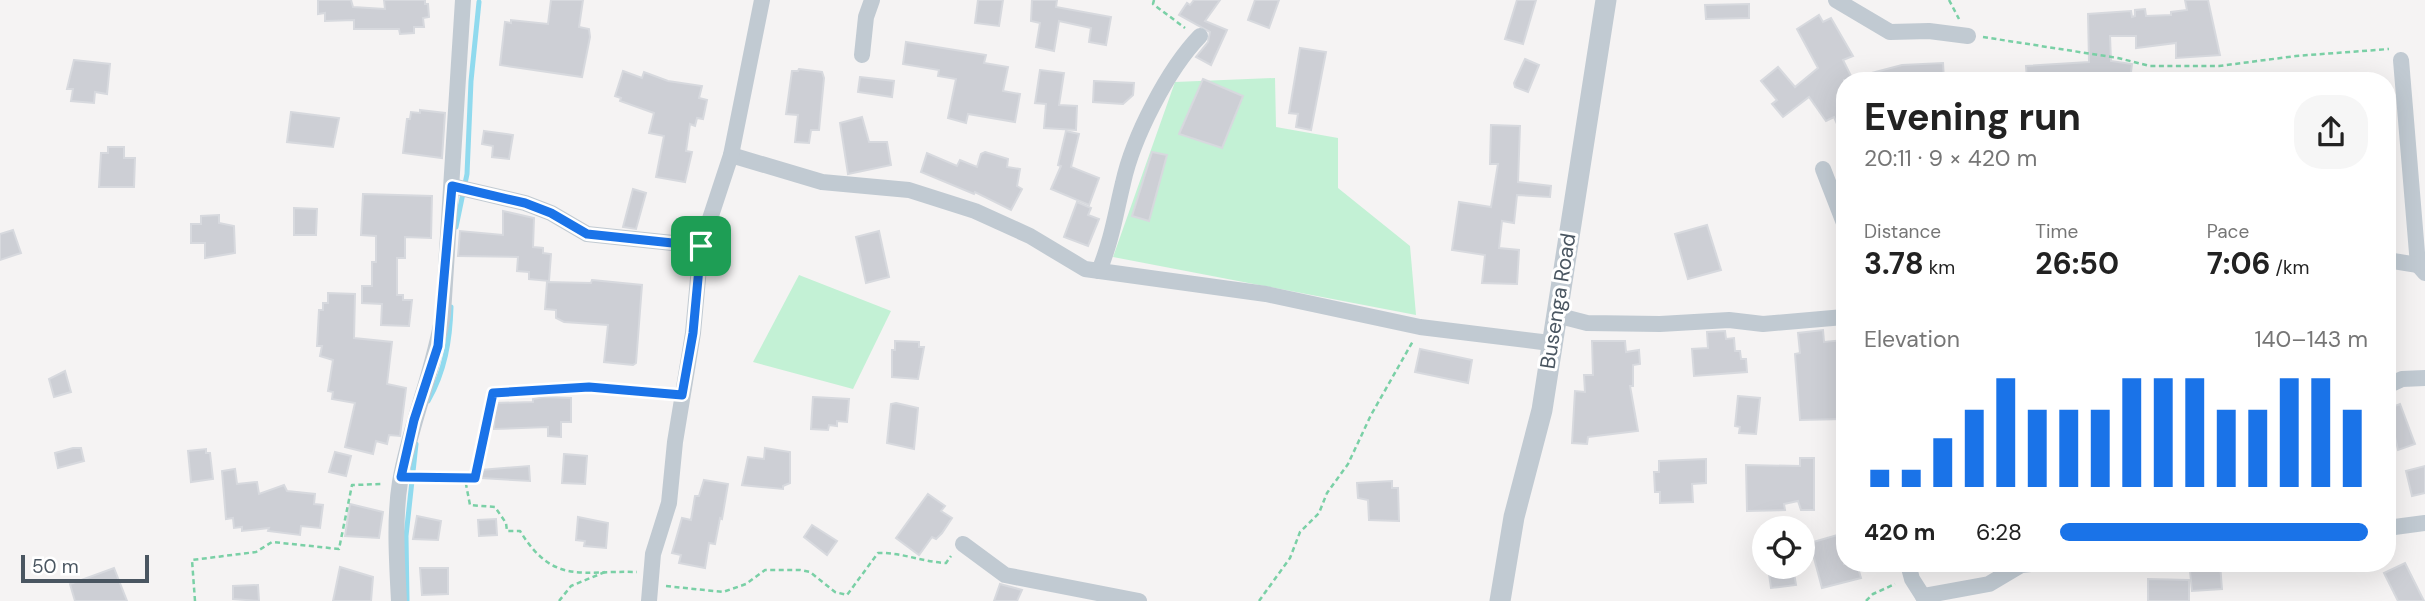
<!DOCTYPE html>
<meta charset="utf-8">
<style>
body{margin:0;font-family:"DM Sans",sans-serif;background:#f6f6f6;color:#222;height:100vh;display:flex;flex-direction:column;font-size:26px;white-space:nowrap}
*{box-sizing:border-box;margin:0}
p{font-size:23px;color:#767676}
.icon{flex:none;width:38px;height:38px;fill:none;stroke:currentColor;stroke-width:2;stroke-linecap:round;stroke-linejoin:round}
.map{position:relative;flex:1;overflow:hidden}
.details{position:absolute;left:1836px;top:72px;width:560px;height:500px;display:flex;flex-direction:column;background:#fff;border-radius:28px;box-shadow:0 7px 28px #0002}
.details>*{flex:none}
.buttons{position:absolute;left:1752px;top:516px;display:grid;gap:14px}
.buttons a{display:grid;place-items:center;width:63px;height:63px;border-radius:50%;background:#fff;box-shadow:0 7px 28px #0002;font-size:35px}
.scale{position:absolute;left:21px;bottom:18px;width:128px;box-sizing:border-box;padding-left:7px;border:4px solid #4a5661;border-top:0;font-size:19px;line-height:24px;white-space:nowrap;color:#4a5661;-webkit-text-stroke:5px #fff;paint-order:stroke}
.pin{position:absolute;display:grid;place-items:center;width:60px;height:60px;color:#fff;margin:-30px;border-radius:14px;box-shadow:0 4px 10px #0006}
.round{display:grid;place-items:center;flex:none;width:74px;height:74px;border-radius:28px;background:#f6f6f6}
.headline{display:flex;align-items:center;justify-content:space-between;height:119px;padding:0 28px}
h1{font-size:38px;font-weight:700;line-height:52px}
.stats{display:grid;grid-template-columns:repeat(3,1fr);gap:10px;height:119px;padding:7px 28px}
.stats div{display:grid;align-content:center}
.stats b{font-size:30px;font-weight:700}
.stats small{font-size:19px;font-weight:400}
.stats p{font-size:19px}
.chart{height:196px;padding:14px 28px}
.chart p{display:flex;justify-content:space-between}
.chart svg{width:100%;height:126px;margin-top:7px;stroke:#1a73e8;stroke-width:6}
ul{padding:0 28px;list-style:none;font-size:23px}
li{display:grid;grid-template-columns:112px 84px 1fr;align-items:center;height:52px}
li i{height:18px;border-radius:9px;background:#1a73e8}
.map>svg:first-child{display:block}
.green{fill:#c3f1d5}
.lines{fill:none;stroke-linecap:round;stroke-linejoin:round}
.stream{stroke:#90daee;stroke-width:5}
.building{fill:#cdcfd5;stroke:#d7d9de;stroke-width:2}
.path{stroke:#7ad0a6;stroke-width:2.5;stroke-dasharray:5 3.5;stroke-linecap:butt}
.minor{stroke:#c1cad2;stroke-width:16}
.tertiary{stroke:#c1cad2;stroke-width:21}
.route-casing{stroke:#fff;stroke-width:14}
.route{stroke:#1a73e8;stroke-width:9}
.labels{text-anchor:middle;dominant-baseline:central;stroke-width:6;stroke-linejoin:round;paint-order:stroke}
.street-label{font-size:21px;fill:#4a5661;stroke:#fff}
</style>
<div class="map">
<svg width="2425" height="601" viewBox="0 0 2425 601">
<rect width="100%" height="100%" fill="#f5f3f3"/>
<g class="green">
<polygon points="1275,78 1276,127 1338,138 1338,188 1410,246 1416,315 1113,257 1175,82"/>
<polygon points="799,275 891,311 853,389 753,362"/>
</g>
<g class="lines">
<g class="stream">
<polyline points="456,227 467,174 471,81 479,2"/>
<path d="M428,401C445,371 450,340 451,307"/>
<polyline points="407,601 406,536 416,444"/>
</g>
</g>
<g class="building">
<polygon points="318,0 351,0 353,7 385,9 384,0 425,0 425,4 428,4 429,17 423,18 424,27 414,27 414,33 400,34 399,29 354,29 354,20 325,21 325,13 318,14"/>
<polygon points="551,0 583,0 579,27 589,29 590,37 582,77 500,65 505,22 511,23 511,20 548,24"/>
<polygon points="978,0 1003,0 999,26 975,23"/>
<polygon points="1032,0 1057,0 1056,7 1111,17 1106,45 1089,42 1091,28 1059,21 1054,51 1036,47 1040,23 1031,21"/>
<polygon points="1194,0 1220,0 1205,21 1227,30 1211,65 1196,57 1208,42 1210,32 1179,15 1187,3 1190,5"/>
<polygon points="1255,0 1279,0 1269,28 1248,20"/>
<polygon points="1517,0 1536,0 1523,44 1505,39"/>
<polygon points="2185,0 2208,0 2220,55 2176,58 2176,43 2136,48 2136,36 2110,36 2111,61 2132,64 2130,80 2027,80 2026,66 2089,62 2088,14 2131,11 2132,17 2135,16 2135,10 2145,9 2146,16 2171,15 2171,12 2187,10"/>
<polygon points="1749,4 1749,18 1706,19 1705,5"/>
<polygon points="1819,15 1823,22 1831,18 1853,56 1843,60 1853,80 1844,80 1844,140 1834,117 1826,121 1809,97 1783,117 1772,104 1777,100 1761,81 1778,67 1795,87 1818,68 1797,29"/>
<polygon points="906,42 986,55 984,63 1008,67 1003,91 1020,94 1015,122 968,114 966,123 948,118 956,79 938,76 939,70 903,64"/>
<polygon points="1300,48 1326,52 1311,130 1296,127 1298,114 1289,113"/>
<polygon points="1525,59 1539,65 1528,92 1515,87 1514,83"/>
<polygon points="74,60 110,64 107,94 95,92 94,103 71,101 73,89 67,89"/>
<polygon points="1943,63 1944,80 1860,80 1860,76 1902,65"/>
<polygon points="799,69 822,72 824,78 819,130 811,130 809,143 795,142 798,115 786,114 792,71 798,71"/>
<polygon points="1040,70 1064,73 1059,105 1077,106 1076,130 1044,128 1046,104 1035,103"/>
<polygon points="623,71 642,78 644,72 668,81 702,86 699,98 707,100 703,119 697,118 695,126 690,124 686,151 692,152 685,182 656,177 664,136 649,133 654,113 620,101 621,98 615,96"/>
<polygon points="860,77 894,81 892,97 858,92"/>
<polygon points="1203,79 1243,96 1222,148 1179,134"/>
<polygon points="1094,81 1134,83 1133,95 1123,104 1093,102"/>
<polygon points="420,110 445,113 442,158 403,153 407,119 410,119 411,112 420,113"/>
<polygon points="291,112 339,118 333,147 287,142"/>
<polygon points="862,117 869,142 887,142 891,165 848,174 840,123"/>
<polygon points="1491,125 1520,126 1518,182 1551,186 1550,197 1517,195 1514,223 1502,221 1499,248 1519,250 1517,284 1482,283 1485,255 1452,250 1459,202 1491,207 1498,164 1490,164"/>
<polygon points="484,131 513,135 509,159 492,157 493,146 482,144"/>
<polygon points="1066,131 1079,134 1071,167 1099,178 1089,205 1051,189 1061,166 1058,165"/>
<polygon points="108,147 124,147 124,158 135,158 134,187 99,187 101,153 108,153"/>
<polygon points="985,152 1008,159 1007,167 1020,169 1017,186 1022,189 1011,210 975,192 974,194 921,172 927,153 957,166 960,160 977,167 981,154"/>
<polygon points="1152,152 1167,155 1149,221 1132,216"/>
<polygon points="633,189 646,193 636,229 623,227"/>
<polygon points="363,194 432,196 431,238 405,237 405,258 397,258 397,295 403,295 403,300 412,300 409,326 381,325 382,304 362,303 362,286 372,286 372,262 376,262 376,236 361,235"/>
<polygon points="1077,202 1091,208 1088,215 1099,219 1088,246 1064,237"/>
<polygon points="294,208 317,209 316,235 294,235"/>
<polygon points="503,211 534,218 533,247 543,248 543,253 551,254 549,281 529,279 529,272 517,271 518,257 458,256 460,231 503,235"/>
<polygon points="219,215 219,223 234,226 235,253 205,258 205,243 191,243 191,224 201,224 201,216"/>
<polygon points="1707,225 1721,270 1688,279 1675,234"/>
<polygon points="13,230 21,253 0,260 0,234"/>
<polygon points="879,231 889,277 866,283 856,237"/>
<polygon points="592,280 642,285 636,363 633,365 604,362 608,325 564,322 556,318 556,310 545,309 547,282 591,283"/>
<polygon points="328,293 355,294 354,338 392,342 387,384 406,388 400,436 389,435 387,444 376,441 373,454 345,447 355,403 332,399 333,392 328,391 333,360 320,356 322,346 317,346 319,310 323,310 323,303 328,303"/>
<polygon points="1823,330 1824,342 1844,340 1844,419 1800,420 1795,354 1800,353 1798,333"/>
<polygon points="1725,331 1726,339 1734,338 1735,351 1740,351 1741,359 1746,359 1747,372 1694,376 1692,349 1708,348 1707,332"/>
<polygon points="895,341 919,342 919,347 924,347 918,379 892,377 892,350 895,350"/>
<polygon points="1592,341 1625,341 1626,352 1639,350 1640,364 1633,365 1633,386 1630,386 1638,431 1588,437 1587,444 1572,443 1575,391 1585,392 1584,375 1593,375"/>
<polygon points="1420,349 1472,360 1468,383 1415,372"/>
<polygon points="65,371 71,392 54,397 49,379"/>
<polygon points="1738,396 1760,398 1756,434 1739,433 1740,427 1735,426"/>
<polygon points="544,397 571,398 571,422 561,422 561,437 548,436 548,427 494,429 495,403 533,402 533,399"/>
<polygon points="813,397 849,399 847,422 837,421 837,426 829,425 828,430 811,429"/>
<polygon points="896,403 918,408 914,449 887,443 891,404"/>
<polygon points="2400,404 2415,444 2398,450 2395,437 2387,440 2387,409"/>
<polygon points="73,448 81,448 84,461 58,468 55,453"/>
<polygon points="765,448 790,452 790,483 783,486 783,489 742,485 748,457 764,459"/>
<polygon points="206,449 206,453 210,453 213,479 191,482 188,451"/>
<polygon points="335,452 351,456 346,476 329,472"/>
<polygon points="564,454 587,456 585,484 562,483"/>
<polygon points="1800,458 1814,458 1814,510 1801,510 1798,501 1784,504 1785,510 1747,511 1746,465 1800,466"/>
<polygon points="1706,459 1706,483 1692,484 1693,502 1660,503 1660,492 1655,492 1654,472 1659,472 1659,461"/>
<polygon points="529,466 530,481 481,478 481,470"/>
<polygon points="2425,466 2425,493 2412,496 2406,471"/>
<polygon points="235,469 237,484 257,482 259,494 284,485 287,491 315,494 314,504 323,505 320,528 301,526 300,535 268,531 269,528 242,531 242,527 234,528 233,518 226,519 222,471"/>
<polygon points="704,480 728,484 722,519 720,518 715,544 709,543 705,568 679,563 681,555 672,553 682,518 691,520 695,496 699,496"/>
<polygon points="1392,481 1392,488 1398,488 1399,521 1369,520 1368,500 1358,498 1357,483"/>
<polygon points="928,494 945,506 941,511 952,518 942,533 936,539 932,537 919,555 896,538"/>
<polygon points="350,504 383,512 379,538 345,536"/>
<polygon points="417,516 441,521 438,540 413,539"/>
<polygon points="578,517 608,523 606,548 584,546 585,541 576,540"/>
<polygon points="496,519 497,535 479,536 478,520"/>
<polygon points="812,525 837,541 827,555 804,537"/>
<polygon points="1844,533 1844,564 1857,564 1861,578 1822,588 1810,543"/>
<polygon points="2405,563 2424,601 2398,601 2384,573"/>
<polygon points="2204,564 2220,564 2222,589 2192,591 2190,571"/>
<polygon points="340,567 373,577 371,601 333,601"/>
<polygon points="1768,567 1793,567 1796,585 1771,588"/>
<polygon points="114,568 127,601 75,601 70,584"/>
<polygon points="420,568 448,568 448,594 422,595"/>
<polygon points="2148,579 2189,580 2189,601 2148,601"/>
<polygon points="1000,584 1022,590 1017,601 994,601"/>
<polygon points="258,585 259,601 233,599 233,586"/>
</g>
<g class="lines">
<g class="path">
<polyline points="1154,0 1153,4 1185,28"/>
<polyline points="1949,0 1959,19"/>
<polyline points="1983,37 2118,58 2150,66 2219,66 2296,56 2389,49"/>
<path d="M418,478L446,477L465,479L470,505L495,507L506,523L507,531H520C554,586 582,570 637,572"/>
<polyline points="466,480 475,478 493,393 589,387 665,394"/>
<path d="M666,586L723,592L746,584L765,570H800L810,572L835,592L847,595L878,553C901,552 922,562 946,563L951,556"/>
<polyline points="195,601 192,560 256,552 272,542 339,549 352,485 383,484"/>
<polyline points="559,601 571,586 605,572"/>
<polyline points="1259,601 1290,558 1300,532 1319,513 1327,493 1348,464 1371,415 1413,341"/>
<polyline points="1866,601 1873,594 1895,584"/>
</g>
<g class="minor">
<polyline points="1836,0 1890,32 1929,31 1968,36"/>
<polyline points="862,55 866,17 872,0"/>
<polyline points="2401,60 2418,265 2425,273"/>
<polyline points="731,155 822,182 909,190 975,211 1030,236 1085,269 1266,294 1420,327 1550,343"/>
<polyline points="1823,169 1844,223"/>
<polyline points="452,186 525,203 551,213 587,234 701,246"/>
<polyline points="2387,260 2418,265"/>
<path d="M1099,271C1112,239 1115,216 1123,183C1133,137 1168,69 1200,36"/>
<polyline points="1556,315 1587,323 1660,324 1729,320 1763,324 1844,317"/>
<polyline points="2387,386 2402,379 2425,378"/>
<polyline points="2387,528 2425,523"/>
<polyline points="963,544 1005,575 1139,601"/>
<polyline points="1908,564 1912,579 1926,601"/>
<polyline points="1923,596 1989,584 2021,565 2031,564"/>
<path d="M399,601C397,563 394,519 400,482C410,424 434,371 443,314L463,0"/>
<polyline points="649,601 653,554 669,503 675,442 693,333 701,246 731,155 762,0"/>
</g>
<polyline class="tertiary" points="1500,601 1514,517 1542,410 1606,0"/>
</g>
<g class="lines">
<g class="route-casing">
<polygon id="route" points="452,186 525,203 551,213 587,234 701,246 693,333 682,395 589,387 493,393 475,478 401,477 414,420 438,346"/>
</g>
<use href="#route" class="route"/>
</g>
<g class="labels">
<g class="street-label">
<text transform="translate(1558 301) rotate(-81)">Busenga Road</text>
</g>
</g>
</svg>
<div class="buttons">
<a><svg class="icon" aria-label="locate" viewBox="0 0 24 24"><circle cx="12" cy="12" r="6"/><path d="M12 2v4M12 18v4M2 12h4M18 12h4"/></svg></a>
</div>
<div class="scale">50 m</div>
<div class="pin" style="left:701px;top:246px;background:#1e9e55"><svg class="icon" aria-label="arrive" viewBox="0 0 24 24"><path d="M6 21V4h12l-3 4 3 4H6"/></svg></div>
<section class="details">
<div class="headline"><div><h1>Evening run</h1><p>20:11 · 9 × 420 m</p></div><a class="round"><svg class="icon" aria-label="share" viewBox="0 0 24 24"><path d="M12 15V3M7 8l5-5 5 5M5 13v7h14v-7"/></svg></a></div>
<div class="stats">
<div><p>Distance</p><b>3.78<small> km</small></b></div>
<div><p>Time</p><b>26:50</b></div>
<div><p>Pace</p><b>7:06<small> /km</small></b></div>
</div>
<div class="chart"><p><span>Elevation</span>140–143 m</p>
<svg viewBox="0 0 160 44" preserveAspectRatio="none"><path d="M5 44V38M15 44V38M25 44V27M35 44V17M45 44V6M55 44V17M65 44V17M75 44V17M85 44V6M95 44V6M105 44V6M115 44V17M125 44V17M135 44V6M145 44V6M155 44V17"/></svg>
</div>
<ul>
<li><b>420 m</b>6:28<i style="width:100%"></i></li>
</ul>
</section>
</div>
